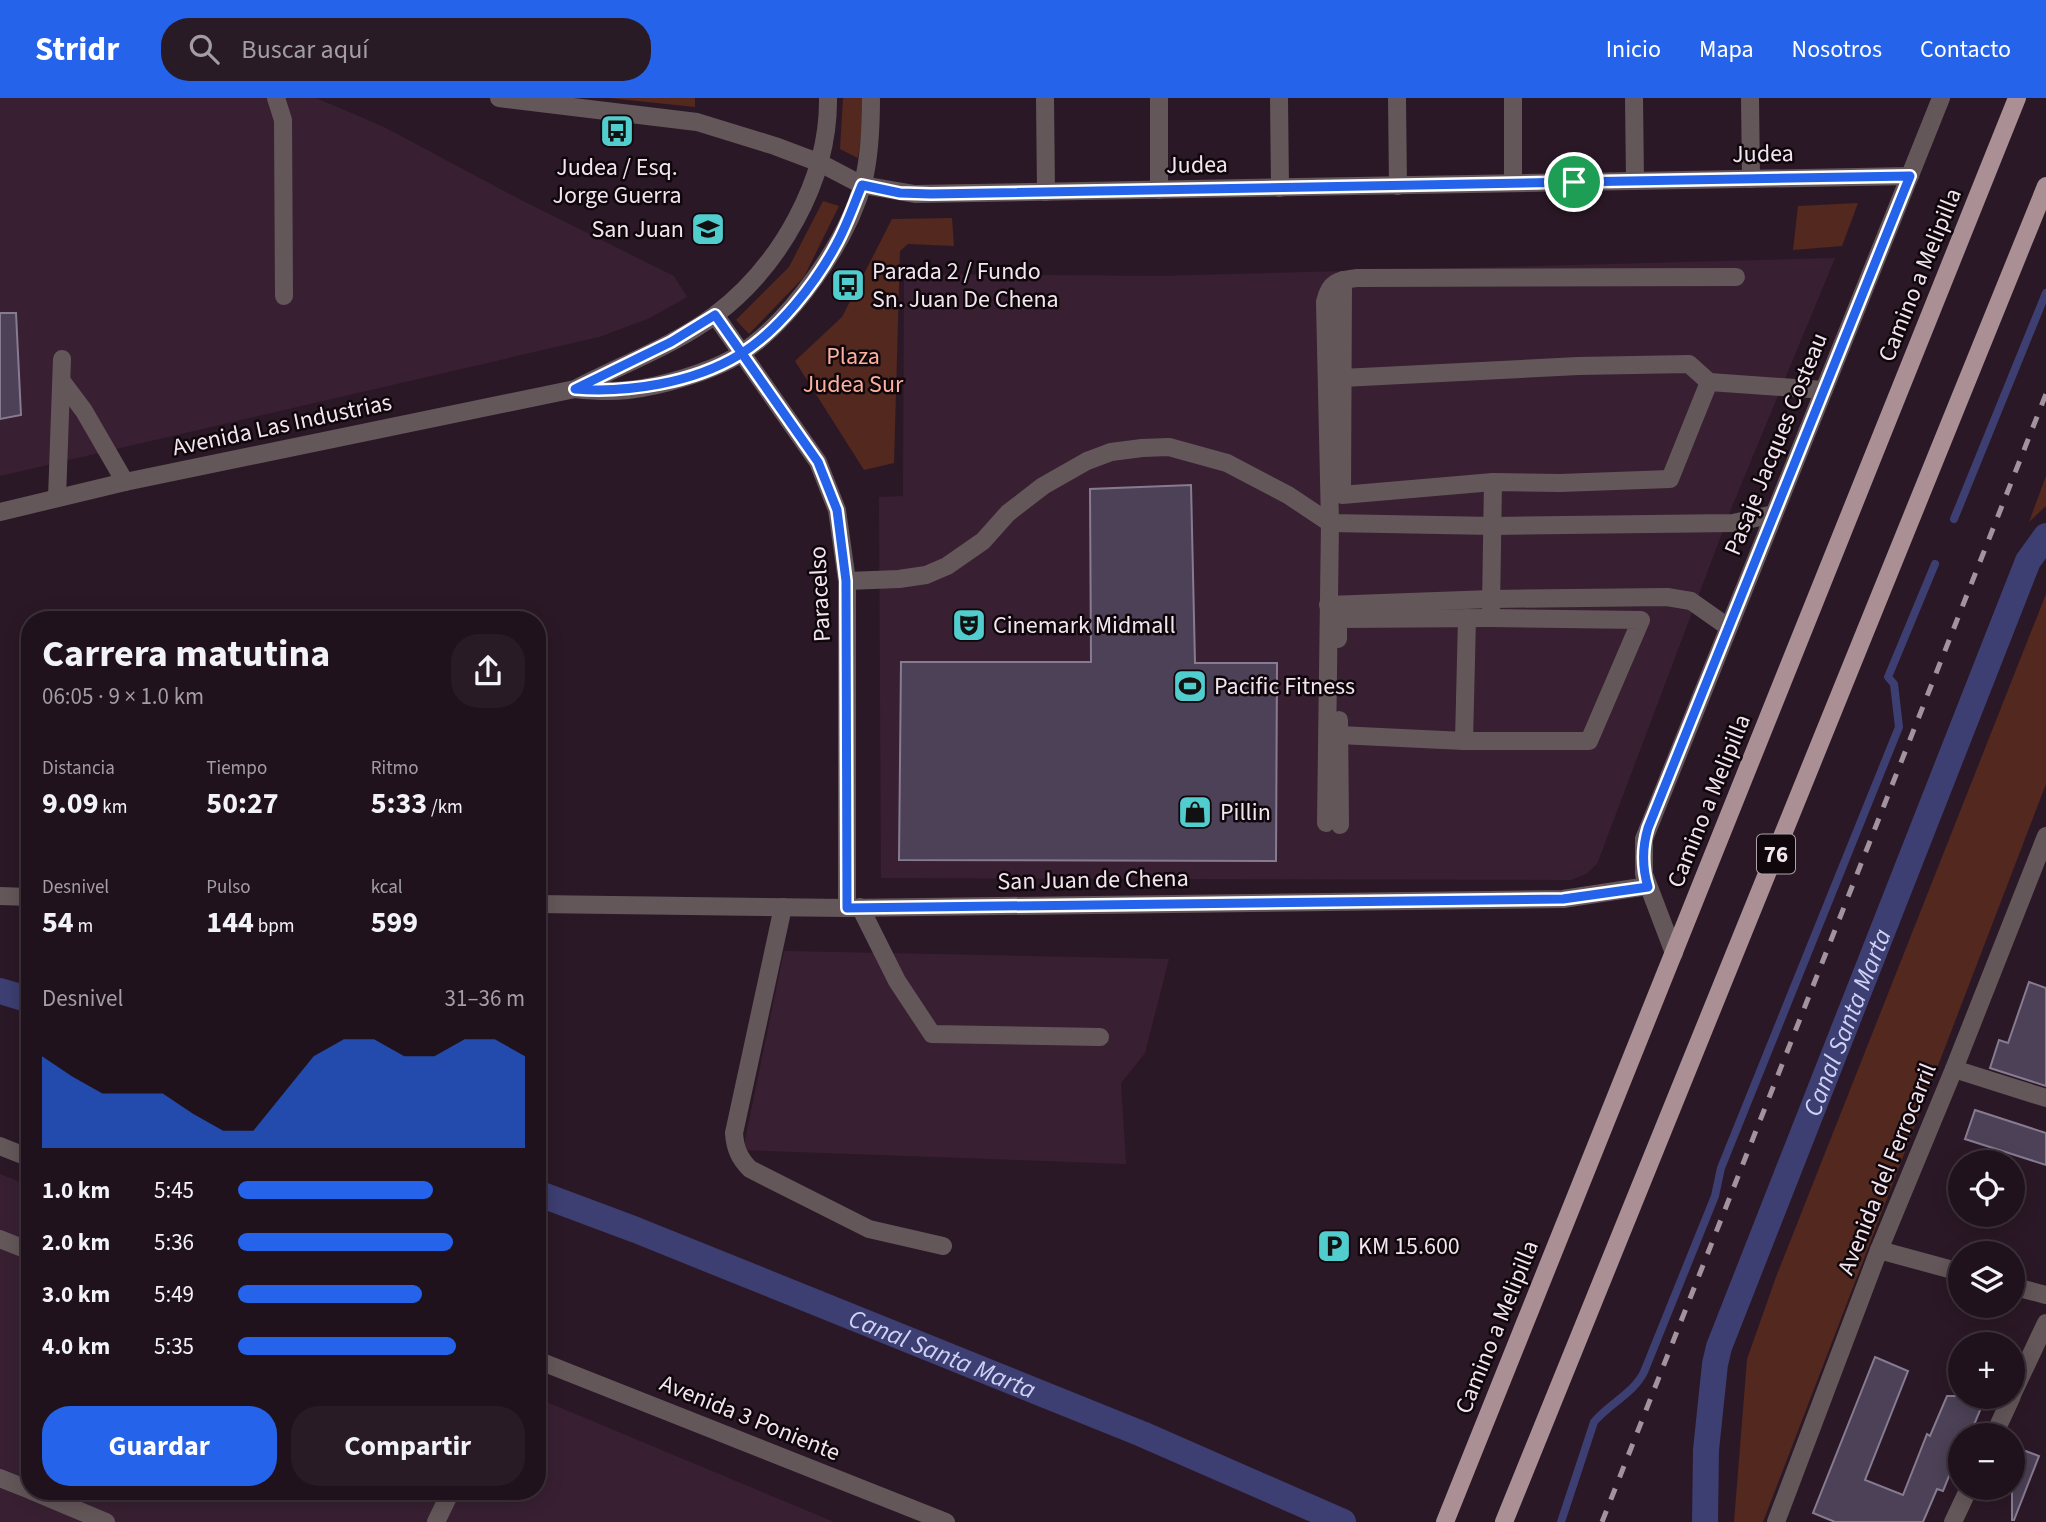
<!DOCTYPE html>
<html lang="es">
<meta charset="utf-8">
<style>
body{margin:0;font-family:"Source Sans 3",sans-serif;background:#281b25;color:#f1f3f6;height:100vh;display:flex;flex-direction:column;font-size:26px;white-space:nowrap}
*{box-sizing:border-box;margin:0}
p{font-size:23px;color:#a29ea3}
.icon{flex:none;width:38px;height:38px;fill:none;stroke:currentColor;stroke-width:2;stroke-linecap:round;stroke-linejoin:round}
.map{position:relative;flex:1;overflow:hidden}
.details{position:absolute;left:21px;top:513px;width:525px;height:889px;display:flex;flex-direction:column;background:#20121c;border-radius:28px;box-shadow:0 4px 18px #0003,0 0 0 2px #3d323b}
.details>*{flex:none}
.fabs{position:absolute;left:1948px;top:1052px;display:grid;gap:14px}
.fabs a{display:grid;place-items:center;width:77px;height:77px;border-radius:50%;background:#20121c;box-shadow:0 4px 18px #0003,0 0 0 2px #3d323b;font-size:35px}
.pin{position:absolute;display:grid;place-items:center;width:60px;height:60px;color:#fff;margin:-30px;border:4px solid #fff;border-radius:50%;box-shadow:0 2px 7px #0007}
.round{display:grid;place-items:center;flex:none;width:74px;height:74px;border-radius:28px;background:#281b25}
.overview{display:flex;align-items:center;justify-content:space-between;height:119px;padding:0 21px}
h1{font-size:38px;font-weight:700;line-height:52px}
.metrics{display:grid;grid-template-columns:repeat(3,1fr);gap:10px;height:119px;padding:7px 21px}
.metrics div{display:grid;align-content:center}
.metrics b{font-size:30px;font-weight:700}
.metrics small{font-size:19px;font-weight:400}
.metrics p{font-size:19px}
.chart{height:196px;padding:14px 21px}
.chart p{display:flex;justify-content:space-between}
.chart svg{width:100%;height:126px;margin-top:7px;fill:#2563eb;opacity:.7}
.cta{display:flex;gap:14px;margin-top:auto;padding:14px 21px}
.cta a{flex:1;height:80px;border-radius:28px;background:#2563eb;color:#fff;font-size:28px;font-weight:700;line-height:80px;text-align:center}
.cta a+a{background:#281b25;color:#f1f3f6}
ul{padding:0 21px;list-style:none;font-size:23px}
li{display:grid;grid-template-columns:112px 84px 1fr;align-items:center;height:52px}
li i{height:18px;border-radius:9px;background:#2563eb}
header{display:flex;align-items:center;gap:42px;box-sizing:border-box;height:98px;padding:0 35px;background:#2563eb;color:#fff}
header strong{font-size:33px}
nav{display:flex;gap:38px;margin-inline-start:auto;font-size:24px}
.search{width:490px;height:63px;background:#281b25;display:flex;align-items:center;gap:18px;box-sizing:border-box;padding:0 24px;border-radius:28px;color:#a29ea3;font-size:26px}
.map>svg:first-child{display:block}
.built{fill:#382032}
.green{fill:#53281e}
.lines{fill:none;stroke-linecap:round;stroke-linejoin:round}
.stream{stroke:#3d3e72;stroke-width:8}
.canal{stroke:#3d3e72;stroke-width:26}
.building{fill:#4c4156;stroke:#877b92;stroke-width:2}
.minor{stroke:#64575a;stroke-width:18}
.major{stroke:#aa8f94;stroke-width:18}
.rail{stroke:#a3939e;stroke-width:5;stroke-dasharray:12 12;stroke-linecap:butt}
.route-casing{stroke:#fff;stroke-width:14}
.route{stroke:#2563eb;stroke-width:9}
.labels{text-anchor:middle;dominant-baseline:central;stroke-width:5;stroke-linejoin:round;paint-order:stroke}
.shield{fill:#0f070c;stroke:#afa2aa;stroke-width:2}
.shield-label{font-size:23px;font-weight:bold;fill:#f3e5ee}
.street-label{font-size:24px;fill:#f3e5ee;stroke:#0f070c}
.poi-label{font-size:24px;fill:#f3e5ee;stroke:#0f070c;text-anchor:start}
.park-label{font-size:24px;fill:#fdb09e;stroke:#0f070c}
.water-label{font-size:26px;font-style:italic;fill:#ced2f4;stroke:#0f070c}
</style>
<header>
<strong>Stridr</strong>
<div class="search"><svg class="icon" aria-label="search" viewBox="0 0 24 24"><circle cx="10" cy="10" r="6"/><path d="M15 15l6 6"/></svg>Buscar aquí</div>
<nav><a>Inicio</a><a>Mapa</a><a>Nosotros</a><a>Contacto</a></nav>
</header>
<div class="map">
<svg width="2046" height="1424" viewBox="0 0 2046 1424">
<rect width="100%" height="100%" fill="#2b1826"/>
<g class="built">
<polygon points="0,0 316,0 384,29 521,102 674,178 687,199 650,220 599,239 0,378"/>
<polygon points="1835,160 1733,406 1597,766 1586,776 1571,782 881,780 879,399 903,398 904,176 1161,178"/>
<polygon points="784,853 1169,861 1145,955 1121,985 1126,1066 743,1052"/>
<polygon points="0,1076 30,1088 30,1393 537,1393 537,1300 834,1424 0,1424"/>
</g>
<g class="green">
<polygon points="609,0 695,0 695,9"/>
<polygon points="843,0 866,0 858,60 840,51"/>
<polygon points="823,103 839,108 804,179 749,236 736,222 789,169"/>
<polygon points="1858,105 1842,148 1793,152 1798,108"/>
<polygon points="952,120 954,148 908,146 900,153 894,365 864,372 795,263 842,219 892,121"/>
<polygon points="2046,378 2046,408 2029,424"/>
<polygon points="2046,496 2046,686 1763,1424 1734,1424 1747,1261 1776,1179"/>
</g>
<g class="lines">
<g class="stream">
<polyline points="1954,421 2046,195"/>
<path d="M1561,1424L1594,1324C1610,1305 1633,1296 1644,1274L1715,1098L1721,1070L1899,629L1894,586L1888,579L1935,466"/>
</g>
<g class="canal">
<polyline points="0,893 30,902"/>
<path id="s1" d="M537,1095L636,1132L1142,1336L1343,1424"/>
<path id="s2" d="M1705,1424L1706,1352L1715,1266L1719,1249L2028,463L2046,438"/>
</g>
</g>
<g class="building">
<polygon points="0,215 16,215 21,317 0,321"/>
<polygon points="1191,387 1195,565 1277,565 1276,763 899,762 901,564 1091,564 1090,391"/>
<polygon points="2029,884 2046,890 2046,988 1990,970 1999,942 2008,945"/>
<polygon points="1975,1012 2046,1035 2046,1067 1965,1041"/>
<polygon points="1875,1259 1908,1273 1865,1382 1903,1397 1927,1336 1930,1338 1947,1298 1986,1298 1971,1334 1967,1333 1966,1337 1960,1337 1960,1351 1943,1393 1937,1391 1923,1424 1835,1424 1813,1415"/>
<polygon points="2012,1348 2039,1358 2014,1422 2012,1422"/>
</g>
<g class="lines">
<g class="minor">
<polyline points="276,0 283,22 284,198"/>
<polyline points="499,0 697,24 775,48 820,65 862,87 915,96 1910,78"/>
<polyline points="1045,0 1046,94"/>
<polyline points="1159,0 1159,92"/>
<polyline points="1279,0 1280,90"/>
<polyline points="1397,0 1398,88"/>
<polyline points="1513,0 1513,85"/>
<polyline points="1634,0 1635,83"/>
<polyline points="1750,0 1751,81"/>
<polyline points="1343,182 1342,397 1493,384 1560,385 1670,381 1709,284"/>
<polyline points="715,217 818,364 837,412 847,483 847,810"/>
<polyline points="1342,280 1578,268 1689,266 1709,284"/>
<polyline points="1709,284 1824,292"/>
<polyline points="63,285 84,313 125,384"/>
<path d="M577,290C623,266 673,248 715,217C780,168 829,82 828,0"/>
<polyline points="57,400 62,261"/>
<path d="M0,414L125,384L575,291C593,293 611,294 628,292C659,289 714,273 740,256C791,223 847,144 863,85C870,58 871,28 871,0"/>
<polyline points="847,483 899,481 926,477 947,468 983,443 1008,415 1043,388 1087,363 1111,354 1142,350 1169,349 1227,365 1288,397 1330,425 1494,428 1733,425 1774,416"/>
<polyline points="1328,507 1491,501 1667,499 1691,503 1728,529"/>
<polyline points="1491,510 1493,384"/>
<polyline points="1338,541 1338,521 1491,520 1641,522 1589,643 1464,643 1339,637"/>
<polyline points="1339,622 1340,727"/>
<polyline points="1464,643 1467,520"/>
<path d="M1326,725L1330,425L1325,204C1329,184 1338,182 1357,180L1736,179"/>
<polyline points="0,798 30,799"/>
<polyline points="537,806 847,810 1563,801 1648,788"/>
<path d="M783,809L734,1035C735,1050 739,1060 750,1071L869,1131L943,1148"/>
<polyline points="860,809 897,883 932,936 1100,939"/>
<polyline points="1674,855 1644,776 1644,741 1941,0"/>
<polyline points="1954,971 2046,1000"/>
<polyline points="0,1048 30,1060"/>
<polyline points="0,1141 30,1153"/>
<polyline points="1879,1152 1960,1174"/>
<polyline points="2012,1188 2046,1197"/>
<polyline points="537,1262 946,1424"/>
<polyline points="2012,1297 2046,1225"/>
<polyline points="1994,1337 2012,1298"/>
<polyline points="0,1380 30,1392"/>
<polyline points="32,1393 106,1424"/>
<polyline points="436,1424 451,1393"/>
<polyline points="1776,1424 1879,1152 1954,971 2046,738"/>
<polyline points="1953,1424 1969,1390"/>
</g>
<g class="major">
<polyline points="1445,1424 2017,0"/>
<polyline points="1504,1424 2046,88"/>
</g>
<polyline class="rail" points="1602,1424 2046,296"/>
</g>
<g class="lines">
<g class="route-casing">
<path id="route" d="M1574,84L931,96L900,95L862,87C854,106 847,127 837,145C816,185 778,233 739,257C693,285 628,295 575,291L671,244L715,217L818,364L837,412L846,483L847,810L1563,801L1648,789C1642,769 1642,750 1648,730L1910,78L1574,84"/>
</g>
<use href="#route" class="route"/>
</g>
<defs>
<g id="bus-square" transform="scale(1.75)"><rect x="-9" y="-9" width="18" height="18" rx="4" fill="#52cdcd" stroke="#0f070c"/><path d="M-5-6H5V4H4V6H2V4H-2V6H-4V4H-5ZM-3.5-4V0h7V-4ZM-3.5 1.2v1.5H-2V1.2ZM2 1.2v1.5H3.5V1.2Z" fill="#111"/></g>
<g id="school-square" transform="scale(1.75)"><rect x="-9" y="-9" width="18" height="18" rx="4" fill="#52cdcd" stroke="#0f070c"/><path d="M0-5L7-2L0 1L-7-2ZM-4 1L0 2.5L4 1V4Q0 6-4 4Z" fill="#111"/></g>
<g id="theatre-square" transform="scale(1.75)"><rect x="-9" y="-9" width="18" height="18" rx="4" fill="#52cdcd" stroke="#0f070c"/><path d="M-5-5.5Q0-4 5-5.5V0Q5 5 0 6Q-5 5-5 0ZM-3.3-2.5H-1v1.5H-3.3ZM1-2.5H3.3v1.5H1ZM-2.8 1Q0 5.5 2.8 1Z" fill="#111"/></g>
<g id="stadium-square" transform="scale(1.75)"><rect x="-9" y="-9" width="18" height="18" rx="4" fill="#52cdcd" stroke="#0f070c"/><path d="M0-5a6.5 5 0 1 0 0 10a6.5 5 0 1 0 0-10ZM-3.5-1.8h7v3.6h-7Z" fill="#111"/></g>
<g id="shop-square" transform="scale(1.75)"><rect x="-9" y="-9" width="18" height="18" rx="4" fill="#52cdcd" stroke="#0f070c"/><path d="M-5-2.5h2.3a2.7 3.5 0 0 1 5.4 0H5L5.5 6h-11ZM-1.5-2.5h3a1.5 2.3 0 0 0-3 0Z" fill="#111"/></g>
<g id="parking-square" transform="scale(1.75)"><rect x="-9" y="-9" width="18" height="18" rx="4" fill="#52cdcd" stroke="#0f070c"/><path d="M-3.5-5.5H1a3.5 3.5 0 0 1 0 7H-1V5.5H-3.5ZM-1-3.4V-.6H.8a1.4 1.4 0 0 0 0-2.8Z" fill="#111"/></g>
</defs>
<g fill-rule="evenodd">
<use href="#bus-square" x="617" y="33"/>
<use href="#school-square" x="708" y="131"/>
<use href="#bus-square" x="848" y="187"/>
<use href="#theatre-square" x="969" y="527"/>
<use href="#stadium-square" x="1190" y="588"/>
<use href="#shop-square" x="1195" y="714"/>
<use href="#parking-square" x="1334" y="1148"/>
</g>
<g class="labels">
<rect class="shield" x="1757" y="736.5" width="38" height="39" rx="5"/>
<g class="shield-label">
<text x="1776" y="756">76</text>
</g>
<g class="street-label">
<text transform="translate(1763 56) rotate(-1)">Judea</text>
<text transform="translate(1197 67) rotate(-1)">Judea</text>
<text transform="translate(1920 177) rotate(-68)">Camino a Melipilla</text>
<text transform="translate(282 327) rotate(-12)">Avenida Las Industrias</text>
<text transform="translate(1776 346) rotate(-68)">Pasaje Jacques Costeau</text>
<text transform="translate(820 496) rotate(-93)">Paracelso</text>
<text transform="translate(1709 703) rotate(-68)">Camino a Melipilla</text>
<text transform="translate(1093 782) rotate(-1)">San Juan de Chena</text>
<text transform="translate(1887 1071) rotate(-68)">Avenida del Ferrocarril</text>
<text transform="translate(1497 1229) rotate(-68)">Camino a Melipilla</text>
<text transform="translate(750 1320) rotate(22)">Avenida 3 Poniente</text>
</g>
<g class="poi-label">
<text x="617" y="69" text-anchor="middle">Judea / Esq.<tspan x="617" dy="28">Jorge Guerra</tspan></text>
<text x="684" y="131" text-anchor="end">San Juan</text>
<text x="872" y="173">Parada 2 / Fundo<tspan x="872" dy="28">Sn. Juan De Chena</tspan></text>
<text x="993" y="527">Cinemark Midmall</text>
<text x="1214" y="588">Pacific Fitness</text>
<text x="1220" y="714">Pillin</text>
<text x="1358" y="1148">KM 15.600</text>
</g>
<g class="park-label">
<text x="853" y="258">Plaza<tspan x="853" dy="28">Judea Sur</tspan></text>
</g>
<g class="water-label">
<text stroke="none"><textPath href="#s2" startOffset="525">Canal Santa Marta</textPath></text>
<text stroke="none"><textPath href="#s1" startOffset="436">Canal Santa Marta</textPath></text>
</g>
</g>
</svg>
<div class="fabs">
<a><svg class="icon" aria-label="locate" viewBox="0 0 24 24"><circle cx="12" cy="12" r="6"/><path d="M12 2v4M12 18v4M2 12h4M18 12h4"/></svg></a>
<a><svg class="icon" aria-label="layers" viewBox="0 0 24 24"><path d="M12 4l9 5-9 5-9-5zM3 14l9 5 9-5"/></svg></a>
<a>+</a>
<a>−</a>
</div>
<div class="pin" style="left:1574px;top:84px;background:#1e9e55"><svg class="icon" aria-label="arrive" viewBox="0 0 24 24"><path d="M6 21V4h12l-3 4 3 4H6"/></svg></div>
<section class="details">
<div class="overview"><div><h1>Carrera matutina</h1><p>06:05 · 9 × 1.0 km</p></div><a class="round"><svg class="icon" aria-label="share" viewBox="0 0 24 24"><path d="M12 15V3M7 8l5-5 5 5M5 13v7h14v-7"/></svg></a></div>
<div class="metrics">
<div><p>Distancia</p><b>9.09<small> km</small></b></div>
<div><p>Tiempo</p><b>50:27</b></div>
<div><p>Ritmo</p><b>5:33<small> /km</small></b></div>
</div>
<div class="metrics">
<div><p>Desnivel</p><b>54<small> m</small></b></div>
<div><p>Pulso</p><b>144<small> bpm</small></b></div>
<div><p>kcal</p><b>599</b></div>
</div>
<div class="chart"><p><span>Desnivel</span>31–36 m</p>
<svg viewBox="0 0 160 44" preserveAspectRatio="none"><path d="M0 44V12L10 19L20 25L30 25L40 25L50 32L60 38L70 38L80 25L90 12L100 6L110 6L120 12L130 12L140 6L150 6L160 12V44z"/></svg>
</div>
<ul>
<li><b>1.0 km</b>5:45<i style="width:68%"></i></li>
<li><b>2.0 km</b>5:36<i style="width:75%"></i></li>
<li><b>3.0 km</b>5:49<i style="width:64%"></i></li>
<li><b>4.0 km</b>5:35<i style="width:76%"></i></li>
</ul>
<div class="cta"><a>Guardar</a><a>Compartir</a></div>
</section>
</div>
